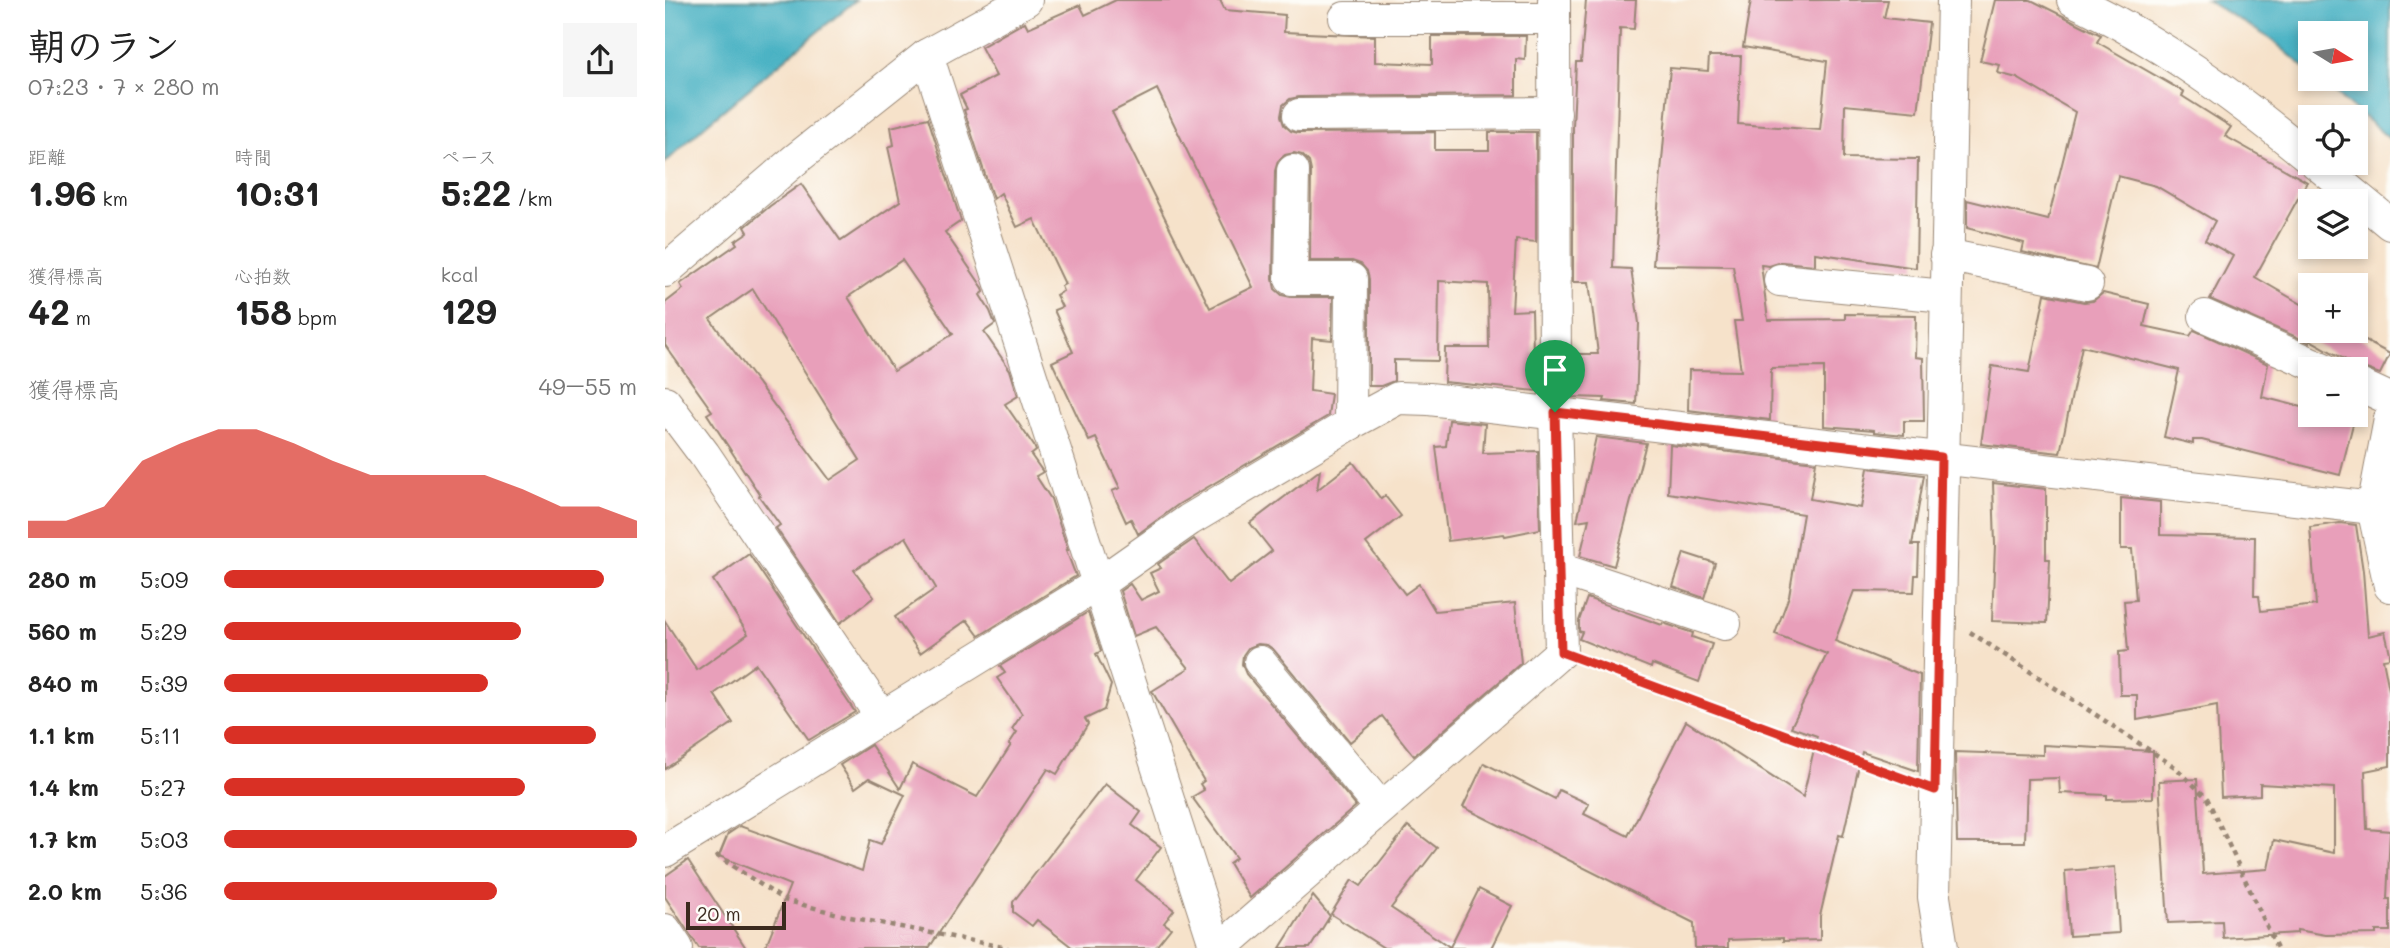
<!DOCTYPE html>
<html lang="ja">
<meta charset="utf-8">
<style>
body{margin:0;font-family:Mali,"Klee One",sans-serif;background:#f6f6f6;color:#222;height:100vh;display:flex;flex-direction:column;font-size:26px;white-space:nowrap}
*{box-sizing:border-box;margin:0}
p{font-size:23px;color:#767676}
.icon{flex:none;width:38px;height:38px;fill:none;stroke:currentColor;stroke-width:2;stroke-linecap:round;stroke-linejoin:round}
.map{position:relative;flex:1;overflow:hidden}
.sheet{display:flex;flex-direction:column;background:#fff;width:665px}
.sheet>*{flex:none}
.needle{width:46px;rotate:101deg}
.fabs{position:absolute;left:1633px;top:21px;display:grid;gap:14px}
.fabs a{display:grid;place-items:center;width:70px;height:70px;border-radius:0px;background:#fff;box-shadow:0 4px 10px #0003;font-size:35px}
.scale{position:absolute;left:21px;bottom:18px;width:100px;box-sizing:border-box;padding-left:7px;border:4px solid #3b2a1e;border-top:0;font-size:19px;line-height:24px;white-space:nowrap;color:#3b2a1e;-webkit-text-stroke:5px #fdfcf7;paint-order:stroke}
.pin{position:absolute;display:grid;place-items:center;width:60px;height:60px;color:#fff;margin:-72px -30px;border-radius:50% 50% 50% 0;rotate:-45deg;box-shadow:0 0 7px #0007}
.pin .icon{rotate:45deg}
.round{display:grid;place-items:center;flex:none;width:74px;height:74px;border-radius:0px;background:#f6f6f6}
.head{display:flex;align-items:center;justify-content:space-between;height:119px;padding:0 28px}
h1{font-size:38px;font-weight:700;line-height:52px}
.stats{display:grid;grid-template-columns:repeat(3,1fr);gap:10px;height:119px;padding:7px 28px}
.stats div{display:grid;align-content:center}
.stats b{font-size:35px;font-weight:700}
.stats small{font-size:19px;font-weight:400}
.stats p{font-size:19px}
.chart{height:196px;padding:14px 28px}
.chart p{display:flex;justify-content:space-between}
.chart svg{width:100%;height:126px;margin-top:7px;fill:#d93025;opacity:.7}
ul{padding:0 28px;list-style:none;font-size:23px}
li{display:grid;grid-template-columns:112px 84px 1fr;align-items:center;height:52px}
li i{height:18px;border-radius:9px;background:#d93025}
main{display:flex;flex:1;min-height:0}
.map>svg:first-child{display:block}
.water{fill:#46b1c3;stroke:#406e70;stroke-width:2}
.building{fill:#e89fba;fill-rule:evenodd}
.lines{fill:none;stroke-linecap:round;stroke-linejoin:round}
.street-casing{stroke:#988674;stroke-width:34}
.path{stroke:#988674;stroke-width:4.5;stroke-dasharray:5 5;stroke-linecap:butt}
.street{stroke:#fff;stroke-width:32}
.route-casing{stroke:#fff;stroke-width:14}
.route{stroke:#d93025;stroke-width:9}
</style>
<main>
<section class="sheet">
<div class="head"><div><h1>朝のラン</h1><p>07:23 · 7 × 280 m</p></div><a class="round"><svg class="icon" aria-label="share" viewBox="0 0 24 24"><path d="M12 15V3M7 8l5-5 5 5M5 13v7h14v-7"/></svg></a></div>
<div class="stats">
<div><p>距離</p><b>1.96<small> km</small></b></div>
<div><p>時間</p><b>10:31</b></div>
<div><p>ペース</p><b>5:22<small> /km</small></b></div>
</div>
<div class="stats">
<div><p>獲得標高</p><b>42<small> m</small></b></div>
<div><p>心拍数</p><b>158<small> bpm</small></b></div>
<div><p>kcal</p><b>129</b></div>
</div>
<div class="chart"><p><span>獲得標高</span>49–55 m</p>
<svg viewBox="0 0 160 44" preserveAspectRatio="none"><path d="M0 44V38L10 38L20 33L30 17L40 11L50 6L60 6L70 11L80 17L90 22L100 22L110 22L120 22L130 27L140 33L150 33L160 38V44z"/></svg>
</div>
<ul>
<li><b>280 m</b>5:09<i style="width:92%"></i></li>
<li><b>560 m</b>5:29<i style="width:72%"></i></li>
<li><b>840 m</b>5:39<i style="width:64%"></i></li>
<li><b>1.1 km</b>5:11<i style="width:90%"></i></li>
<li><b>1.4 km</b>5:27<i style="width:73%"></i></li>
<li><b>1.7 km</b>5:03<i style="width:100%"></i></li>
<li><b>2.0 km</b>5:36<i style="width:66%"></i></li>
</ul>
</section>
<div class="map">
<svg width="1725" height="948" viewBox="0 0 1725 948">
<rect width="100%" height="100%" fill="#fdfcf7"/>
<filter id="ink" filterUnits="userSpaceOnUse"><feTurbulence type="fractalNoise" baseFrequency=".0143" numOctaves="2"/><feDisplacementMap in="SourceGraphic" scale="14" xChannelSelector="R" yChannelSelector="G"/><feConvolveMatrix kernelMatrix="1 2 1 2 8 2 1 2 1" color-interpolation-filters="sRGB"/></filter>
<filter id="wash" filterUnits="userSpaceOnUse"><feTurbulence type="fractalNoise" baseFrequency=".00686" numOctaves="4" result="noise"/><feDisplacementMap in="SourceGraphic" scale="28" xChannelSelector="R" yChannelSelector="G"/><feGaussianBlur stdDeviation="1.57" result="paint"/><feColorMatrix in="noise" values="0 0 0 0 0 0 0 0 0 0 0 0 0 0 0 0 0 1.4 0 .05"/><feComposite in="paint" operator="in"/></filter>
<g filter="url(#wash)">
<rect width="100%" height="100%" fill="#f6e2ca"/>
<g class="water">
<polygon points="0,0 191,0 38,127 0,163"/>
<polygon points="1541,0 1725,0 1725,139 1653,79 1690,79 1690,33 1645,33 1645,72 1606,39"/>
</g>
<g id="blocks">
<g class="building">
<path d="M451,0H555L560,10L620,15L619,32L710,36V62L767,64V36H861L860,60L851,59V95L634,97L625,99L618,105L616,116L619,125L626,131L633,133L770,132V150H824V132H871V242L851,240L847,311L867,310L868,353H871L872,391L779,382L780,348H824L823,284L774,281L773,361L729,360V381L716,386H704V279L702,271L696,264L687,261H645L646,171L644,162L637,155L629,153L620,155L613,161L610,171L608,279L610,289L617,295L626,297H668L667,340L647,338L645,391L666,394L663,416L514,504L473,534L466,519L461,522L447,491L455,488L431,438L424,441L387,362L408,352L389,310L397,307L391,295L398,291L396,286L400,284L369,219L352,227L336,193L328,199L299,110L302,109L295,95L331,76L316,47L360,22L363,28L415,5L420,15ZM492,89L588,287L545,308L447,112Z"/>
<polygon points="921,0 971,0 969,29 955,28 948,268 966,269 974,323 971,404 939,401 940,398 908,397 908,354 933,354 924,282 908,282 908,127 911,62 916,62"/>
<polygon points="1086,0 1223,0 1219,18 1264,23 1253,112 1180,105 1179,158 1253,159 1251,268 1150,253 1150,265 1117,262 1104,266 1096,265 1103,320 1180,319 1180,314 1251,315 1250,357 1258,358 1259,421 1239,421 1239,435 1209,432 1209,430 1159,426 1159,367 1106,368 1105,420 1023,410 1024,370 1076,371 1069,321 1077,321 1068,266 988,265 1005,68 1043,71 1044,56 1076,56 1073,124 1155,130 1162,61 1078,47"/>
<polygon points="1330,0 1366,0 1436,35 1432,42 1519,92 1517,96 1566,127 1560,136 1642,182 1590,277 1645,309 1645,331 1682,331 1725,354 1715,374 1690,365 1645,340 1645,343 1545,299 1568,256 1540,240 1550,221 1491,186 1453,176 1431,269 1357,252 1359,243 1302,228 1302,200 1383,220 1410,112 1352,78 1333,73 1335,65 1315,61"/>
<path d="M263,118L296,221L280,232L318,288L319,292L315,295L325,311L330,324L319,332L345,370L353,396L340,404L369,446L371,451L366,455L378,472L371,476L386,499L403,550H401L411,576L314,636L302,620L255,653L230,617L271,588L241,537L189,570L209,597L175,623L111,528L115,525L94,496L95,495L42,414L47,411L0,345V303L18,289L15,284L72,244L70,241L83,232L80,227L105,206L136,184L176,241L235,201L223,147L229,145L226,127ZM237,260L288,334L229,371L183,297ZM88,289L195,460L165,480L45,319Z"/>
<polygon points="1438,293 1484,304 1479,326 1525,336 1529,330 1603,364 1597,397 1645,409 1645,415 1668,415 1689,420 1675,475 1537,440 1528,440 1528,444 1499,437 1514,370 1417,346 1395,453 1316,444 1327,366 1364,372 1380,294 1419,302 1428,301"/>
<polygon points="784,420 820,424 818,453 873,451 875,529 840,536 839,534 783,541 771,447 781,446"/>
<polygon points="931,437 981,443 949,566 915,556 924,519 912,521"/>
<polygon points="1005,445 1151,462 1145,499 1196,508 1203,468 1259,475 1247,545 1254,545 1253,575 1250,575 1249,592 1189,591 1170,641 1255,675 1253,771 1197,752 1178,836 1174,835 1155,916 1155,940 1118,941 1118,938 1063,940 1063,948 1030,948 1029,923 798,807 819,763 890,799 894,790 924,804 919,814 963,836 1021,721 1138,797 1152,736 1126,727 1162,654 1110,634 1124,596 1138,514 1003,493"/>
<polygon points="688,462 716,499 720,496 736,516 701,543 740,594 754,584 770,611 850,603 856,663 749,756 717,716 685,742 609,650 602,645 593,644 583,648 578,655 577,664 581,674 691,806 585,898 564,863 571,858 527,797 539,790 535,784 539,781 487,691 524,668 491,627 469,636 455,591 465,584 476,600 494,591 485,573 496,568 493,564 529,539 564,584 607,551 585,523 655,470 652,490"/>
<polygon points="1328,483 1381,489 1381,559 1385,559 1382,623 1327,621 1330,545"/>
<polygon points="1456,498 1495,502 1495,535 1590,537 1589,596 1594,596 1596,611 1651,605 1645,527 1675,523 1691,525 1698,571 1703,636 1720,632 1725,653 1725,658 1718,659 1725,695 1725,766 1700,771 1702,829 1725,831 1722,899 1725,899 1725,931 1711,931 1711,934 1661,935 1632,930 1632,933 1558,938 1557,921 1503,923 1494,781 1532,779 1538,874 1603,869 1609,840 1669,853 1669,788 1595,784 1595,795 1556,797 1552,705 1472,720 1472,695 1455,695 1454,652 1463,651 1459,601 1471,600 1467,549 1456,549"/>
<polygon points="1019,553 1050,563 1039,598 1008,587"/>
<polygon points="84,554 190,712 144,740 91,664 49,694 68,723 0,769 0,621 32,670 83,634 48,580"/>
<polygon points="922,598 997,625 998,623 1028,633 1027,637 1047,644 1034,682 987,664 986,668 914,639 917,632 914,631 914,621"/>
<polygon points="423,612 436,651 431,654 446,685 439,710 420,719 423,724 392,774 383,769 264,948 100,948 125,885 54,856 63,834 75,826 197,871 205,840 216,844 240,795 204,778 190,788 175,765 206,745 235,789 247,764 312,797 346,745 344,744 352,732 347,729 357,714 332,678 340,673 335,666"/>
<polygon points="1378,745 1488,751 1488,798 1442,799 1442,795 1395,793 1394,778 1362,779 1360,842 1292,842 1290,752 1378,755"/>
<polygon points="440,784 476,812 467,825 496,847 471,880 509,910 499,923 506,928 490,948 408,948 372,920 367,926 348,912 348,902"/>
<polygon points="743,826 772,848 726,908 785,947 814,889 847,906 826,948 719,948 666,914 687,880 696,886"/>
<polygon points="23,860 38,883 81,948 34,948 0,897 0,876"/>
<polygon points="1450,867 1454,933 1404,936 1400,871"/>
<polygon points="648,896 665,916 645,948 615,948"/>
</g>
</g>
</g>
<g filter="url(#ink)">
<use href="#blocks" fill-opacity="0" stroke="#988674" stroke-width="2"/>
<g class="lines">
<g class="street-casing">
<g id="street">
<path d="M1408,0C1494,40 1572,98 1645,158"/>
<polyline points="680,18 889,18"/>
<polyline points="262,55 551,948"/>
<polyline points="634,115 890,113"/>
<polyline points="1651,163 1725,224"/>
<polyline points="628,171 626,279 686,279 685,424"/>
<polyline points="1281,255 1422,284"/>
<polyline points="0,271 131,159 262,55 361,0"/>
<polyline points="1115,280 1280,296"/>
<polyline points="1540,316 1659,369"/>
<polyline points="1690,383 1725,399"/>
<polyline points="0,402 39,454 216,716"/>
<polyline points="1725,419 1708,508 1725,586"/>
<polyline points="894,569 1060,624"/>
<polyline points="595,662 716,808"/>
<polyline points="0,851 433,584 524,520 685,424 733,398 764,399 1708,508 1725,516"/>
<polyline points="0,930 12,948"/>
<polyline points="556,948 896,652 890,412 889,0"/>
<polyline points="1277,948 1269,897 1288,0"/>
</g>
</g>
<g class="path">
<polyline points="1305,632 1510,767 1542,798 1612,948"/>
<polyline points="926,663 1240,779"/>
<polyline points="51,855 119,900 185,917 343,948"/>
</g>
<use href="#street" class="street"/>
</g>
</g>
<g class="lines" filter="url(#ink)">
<g class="route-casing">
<polygon id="route" points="890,412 1276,457 1270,790 896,652"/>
</g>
<use href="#route" class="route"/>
</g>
</svg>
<div class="fabs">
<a><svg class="needle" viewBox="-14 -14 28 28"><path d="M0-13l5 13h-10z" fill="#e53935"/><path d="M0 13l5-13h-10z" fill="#767676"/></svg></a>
<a><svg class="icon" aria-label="locate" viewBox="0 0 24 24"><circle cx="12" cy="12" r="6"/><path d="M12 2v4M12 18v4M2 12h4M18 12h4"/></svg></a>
<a><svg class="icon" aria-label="layers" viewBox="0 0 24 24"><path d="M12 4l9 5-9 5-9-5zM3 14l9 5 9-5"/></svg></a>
<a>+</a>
<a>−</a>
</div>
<div class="scale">20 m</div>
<div class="pin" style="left:890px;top:412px;background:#1e9e55"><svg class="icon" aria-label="arrive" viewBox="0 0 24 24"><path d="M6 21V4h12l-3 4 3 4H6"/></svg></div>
</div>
</main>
